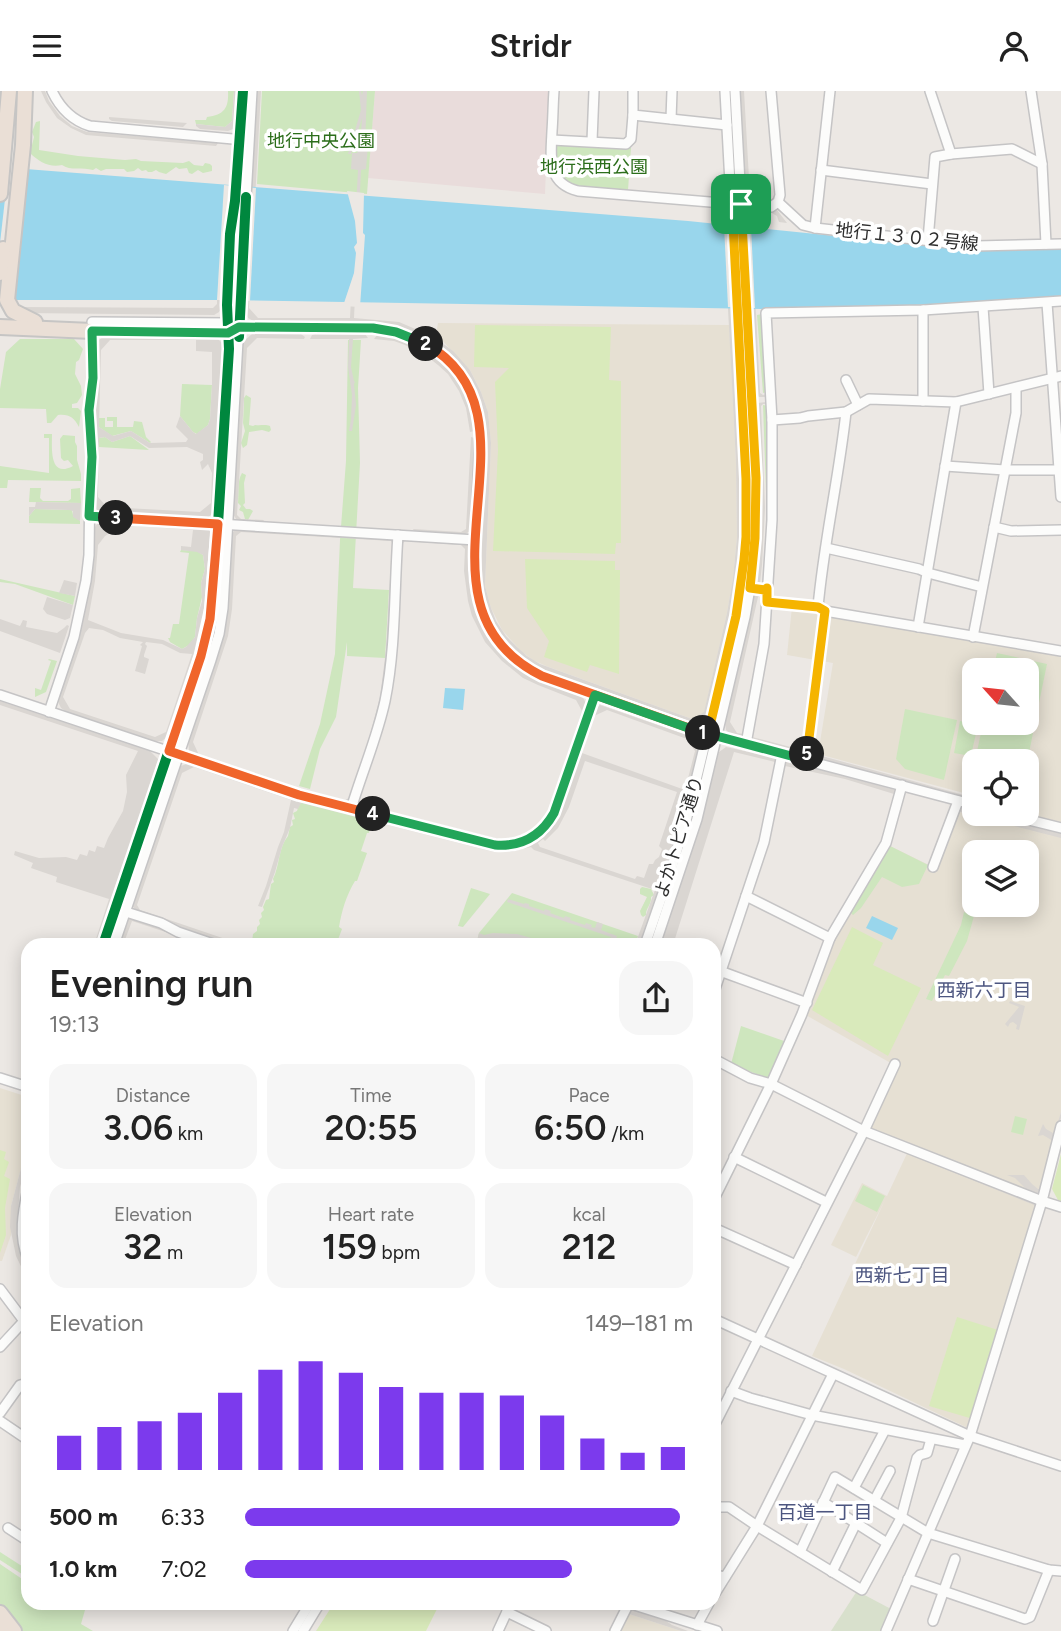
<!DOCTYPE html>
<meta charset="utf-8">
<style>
body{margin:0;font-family:Figtree,"Noto Sans JP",sans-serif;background:#f6f6f6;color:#222;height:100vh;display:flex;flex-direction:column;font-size:26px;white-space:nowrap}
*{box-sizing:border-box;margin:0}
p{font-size:23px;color:#767676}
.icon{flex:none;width:38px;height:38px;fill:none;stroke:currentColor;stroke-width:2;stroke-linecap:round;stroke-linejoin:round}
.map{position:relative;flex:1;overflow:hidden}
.drawer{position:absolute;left:21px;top:847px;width:700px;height:672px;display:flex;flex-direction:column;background:#fff;border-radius:21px;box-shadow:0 4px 18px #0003}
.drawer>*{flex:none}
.needle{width:46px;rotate:297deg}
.fabs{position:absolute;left:962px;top:567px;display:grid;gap:14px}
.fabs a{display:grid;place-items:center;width:77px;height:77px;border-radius:14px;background:#fff;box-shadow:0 4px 18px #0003;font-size:35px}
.pin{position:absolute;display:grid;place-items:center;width:60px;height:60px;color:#fff;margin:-30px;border-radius:14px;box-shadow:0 4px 10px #0006}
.km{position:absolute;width:35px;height:35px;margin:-18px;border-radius:50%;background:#222;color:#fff;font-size:19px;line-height:35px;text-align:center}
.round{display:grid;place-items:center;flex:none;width:74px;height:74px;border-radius:21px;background:#f6f6f6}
.overview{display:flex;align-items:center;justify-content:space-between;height:119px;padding:0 28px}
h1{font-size:38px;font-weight:600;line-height:52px}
.stats{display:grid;grid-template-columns:repeat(3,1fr);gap:10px;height:119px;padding:7px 28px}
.stats div{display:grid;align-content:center;border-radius:18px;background:#f6f6f6;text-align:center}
.stats b{font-size:35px;font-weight:600}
.stats small{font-size:19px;font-weight:400}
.stats p{font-size:19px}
.chart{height:196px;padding:14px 28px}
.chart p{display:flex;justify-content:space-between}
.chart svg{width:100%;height:126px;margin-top:7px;stroke:#7c3aed;stroke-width:6}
ul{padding:0 28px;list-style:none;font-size:23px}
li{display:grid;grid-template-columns:112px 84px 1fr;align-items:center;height:52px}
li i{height:18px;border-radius:9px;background:#7c3aed}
header{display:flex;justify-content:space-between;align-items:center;height:91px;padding:0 28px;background:#fff;font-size:32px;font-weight:600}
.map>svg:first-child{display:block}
.education{fill:#e6e0d3;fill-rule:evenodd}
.medical{fill:#e9dcdb}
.green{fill:#cee6be}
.cemetery{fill:#d8e0cc}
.pitch{fill:#d9eabb}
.plaza{fill:#dad6d2;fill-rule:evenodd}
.water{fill:#99d6ec}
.pier{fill:#ece8e4}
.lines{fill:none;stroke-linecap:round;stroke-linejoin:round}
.minor-casing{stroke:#c5c4c5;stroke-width:12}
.highway-casing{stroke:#c6c5c4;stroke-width:18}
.minor{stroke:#fcfcfb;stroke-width:9}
.highway{stroke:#eadfd6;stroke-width:14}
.cycleway-casing{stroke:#fff;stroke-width:15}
.cycleway{stroke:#00873e;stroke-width:10}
.split-1-casing{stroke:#fff;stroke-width:14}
.split-2-casing{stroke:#fff;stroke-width:14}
.split-3-casing{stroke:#fff;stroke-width:14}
.split-4-casing{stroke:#fff;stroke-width:14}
.split-5-casing{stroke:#fff;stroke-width:14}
.split-6-casing{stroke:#fff;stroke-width:14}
.split-1{stroke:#f5b400;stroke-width:9}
.split-2{stroke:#f0652b;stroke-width:9}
.split-3{stroke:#22a559;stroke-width:9}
.split-4{stroke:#f0652b;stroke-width:9}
.split-5{stroke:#22a559;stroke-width:9}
.split-6{stroke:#f5b400;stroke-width:9}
.labels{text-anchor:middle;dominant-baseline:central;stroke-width:7;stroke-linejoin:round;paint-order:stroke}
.park-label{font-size:18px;fill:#2c6e1b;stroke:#fff}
.street-label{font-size:18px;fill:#2e2e2e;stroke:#fff}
.neighbourhood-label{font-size:19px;fill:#4d5680;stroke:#fff}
</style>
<header><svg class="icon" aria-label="menu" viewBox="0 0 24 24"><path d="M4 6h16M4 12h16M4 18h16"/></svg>Stridr<svg class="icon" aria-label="person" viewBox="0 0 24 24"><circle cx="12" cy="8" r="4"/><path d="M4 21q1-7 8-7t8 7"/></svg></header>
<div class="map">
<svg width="1061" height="1540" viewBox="0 0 1061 1540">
<rect width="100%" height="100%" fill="#ece8e4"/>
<g class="education">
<polygon points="438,232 729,234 736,372 737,446 733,487 727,522 704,622 692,628 546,575 533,569 521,560 502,539 491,517 485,495 491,352 488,321 481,301 470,279 436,243"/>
<path d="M792,516L817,518L830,524L1061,565V1021L1041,1098L998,1239L970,1338L844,1278L812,1265L885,1109L856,1166L831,1154L862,1092L887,1105L910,1056L867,1038L896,975L804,923L834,849L888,754L933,776L957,723L960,721L996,730L999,723H1027V670H975V705L818,663L833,572L787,564ZM975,579H1027V632H975ZM975,761H1027V814H975Z"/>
<polygon points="0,997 28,1006 28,1051 11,1115 11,1144 2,1170 0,1170"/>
<polygon points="626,1522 681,1540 617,1540"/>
</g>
<polygon class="medical" points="375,0 549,0 545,103 368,87"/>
<g class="green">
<path d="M228,0H234L232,30L225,36L196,33L195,29H206L207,26C224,24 229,17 228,0Z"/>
<polygon points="262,0 375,0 367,103 257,93"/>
<path d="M40,30L39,59L78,65L125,69L136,68L141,70L183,72L189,70L194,74L203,75L205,72L210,73L212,75V80L203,82L198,79L192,83L189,82L187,77L179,78L176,76L166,83L159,81L156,79L152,81H148L146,79L142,80L138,77L134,80L127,81L124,78H106L101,80L96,77L93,79C83,76 70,80 62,74C50,77 39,71 30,62L34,46L32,41L36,31Z"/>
<path d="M557,53L631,57L628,99C606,98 565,102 557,76C555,69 557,60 557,53Z"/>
<polygon points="762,223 767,301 763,302 757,224"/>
<path d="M20,248H74L83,258L79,269L76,271L75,283L81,295L82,304L77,312L72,313V317H78L81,320L79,336C74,327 70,323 58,324L51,332H47L46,318L0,317V298L6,261Z"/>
<polygon points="348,249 361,249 358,297 360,372 353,497 389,499 385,567 347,565 347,551 336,626 320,658 310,698 299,695 320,633 335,563 340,449 346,370"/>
<polygon points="182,293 212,294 210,328 208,334 197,343 193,341 180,325"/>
<path d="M246,304L251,307L249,334L253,335L255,334C261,335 265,333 270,335L271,339L269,341L262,339L249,341L247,354L243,357L241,352L245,340L243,332L244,312V307Z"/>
<polygon points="763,314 769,315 770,400 766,400"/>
<polygon points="107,326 117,326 117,336 133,336 134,330 142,331 146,346 151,351 150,352 131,340 112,345 99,336 99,327 105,327 105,336 113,336 113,330 107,330"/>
<path d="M44,343H52C52,357 49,388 73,375L68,369L64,370L61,367L60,348L63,344L75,345V351L77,355V369L81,383V390L8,389L7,397H0V375L49,382V347H44Z"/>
<polygon points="130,345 149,359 99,356 99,347 105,346 112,351"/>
<path d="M242,382L246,384L244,392L245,412L243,414L246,418H250L253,420L248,429L245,428L243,421L239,419L241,415L238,412C239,402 237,390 242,382Z"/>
<polygon points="30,397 41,397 40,407 43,410 68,410 71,408 71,398 80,397 81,412 29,411"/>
<polygon points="35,418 72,419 73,424 80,430 80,433 29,432 29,425"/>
<polygon points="181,459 197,460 203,464 205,478 201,492 202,506 197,527 195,546 189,554 182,558 170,551 168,547 170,547 173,533 179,533 189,462 180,461"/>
<polygon points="0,488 75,505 73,514 15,493 0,491"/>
<path d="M219,498C218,534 210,571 193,603C205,568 214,534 219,498Z"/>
<polygon points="997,562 1047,573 1034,636 1014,632 1027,632 1027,579 993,579"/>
<polygon points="49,568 57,570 46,601 35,606 35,597 41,599 51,570 48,569"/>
<polygon points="905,618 957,629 944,689 905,678 896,668"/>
<polygon points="960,630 978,633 971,665 954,662"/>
<polygon points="983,632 1033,642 1027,672 1027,670 975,670"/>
<path d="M300,711L371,729L369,742H367L361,760L367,762L357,790H355C346,805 342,819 339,836L342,838L336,854H254L252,851L253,843L257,840V836L260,833L259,829L262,826L261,822L264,819L263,816L266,809L269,808L271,793L274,791L273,788C280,774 278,757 288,745L290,736L293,734L292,729L295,728L293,722L297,720Z"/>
<polygon points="888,754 928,774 919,793 902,796 882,786 861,817 853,824 850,821"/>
<path d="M642,796L651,798L654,804L651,806C652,813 645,818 646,824L643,826L641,824L640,820L647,806L640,803V798Z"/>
<polygon points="471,797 490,803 463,836 458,835"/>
<polygon points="512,802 638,845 635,854 476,854 479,842"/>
<polygon points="964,821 974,825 967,850 949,885 945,884 932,910 926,908 961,834"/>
<polygon points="741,935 784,950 769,988 731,973"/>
<polygon points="1015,1025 1027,1028 1023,1044 1011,1041"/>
<polygon points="863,1094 885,1105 877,1121 855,1110"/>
<polygon points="0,1461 28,1479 28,1487 0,1469"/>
<polygon points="0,1473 28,1492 28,1512 60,1512 66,1516 69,1512 87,1512 81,1533 93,1540 21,1540 0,1514"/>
</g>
<polygon class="cemetery" points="857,1500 891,1518 881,1540 831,1540"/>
<g class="pitch">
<polygon points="475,234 611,236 609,289 621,290 621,452 616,452 615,463 493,460 498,359 495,291 509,277 474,276"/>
<polygon points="525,468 615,470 615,479 620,479 619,583 590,574 587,581 544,566 549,550 527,517"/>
<polygon points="852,836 883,852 873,874 921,897 888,965 812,919"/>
<polygon points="0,1059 6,1061 4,1068 9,1071 4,1085 10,1088 5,1117 6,1144 0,1162"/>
<polygon points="1061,1063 1061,1110 1058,1109 1052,1098"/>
<polygon points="957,1226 998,1239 973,1328 929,1315"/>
<polygon points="334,1512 440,1512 426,1540 316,1540"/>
</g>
<g class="plaza">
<polygon points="41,0 45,0 49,10 60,25 72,35 87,41 218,52 216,55 86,44 71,37 57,27 46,11"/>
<polygon points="234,0 238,0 236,31 233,38 228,40 200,38 196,35 196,33 225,36 232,30"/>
<polygon points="257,0 261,0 249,217 258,227 350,227 358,79 351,78 352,62 357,62 360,56 362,27 351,63 348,63 361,19 359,0 361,0 362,4 363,0 367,0 365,53 368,54 366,78 361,79 354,227 399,231 434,246 453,260 462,270 470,279 481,301 488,321 491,352 485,495 491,517 496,530 506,545 516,555 527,565 540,573 692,628 704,621 727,522 733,487 737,446 736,372 723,121 719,117 578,105 565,101 554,91 548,80 546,71 549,0 550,0 548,71 560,95 724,116 727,119 741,371 743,417 742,446 732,524 708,624 705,629 701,633 695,633 544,580 517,564 498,542 486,519 481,496 480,480 486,350 483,322 472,293 465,282 449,263 431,250 410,240 388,234 354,233 354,242 365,243 368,247 353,248 351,276 354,290 355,291 354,293 356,314 352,340 349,340 351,328 352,304 348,276 349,248 310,248 312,244 315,243 349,242 350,233 255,231 248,227 245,221 244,214"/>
<polygon points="739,0 744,0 750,105 754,109 770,110 776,103 776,108 770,113 750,110 745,105"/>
<polygon points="109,26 187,32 183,36 112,30 109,28"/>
<polygon points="779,50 784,111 777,119 787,132 779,131 777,125 770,121 755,120 751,124 760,302 763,304 768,303 766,306 759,306 755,302 746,125 751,118 775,117"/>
<polygon points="217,209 223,209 222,217 219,221 214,224 23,222 17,216 213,217 217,213"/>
<polygon points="252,243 301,243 305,246 304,248 257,247 247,257 237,424 241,428 264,429 262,432 238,431 233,423 242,256 244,250"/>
<polygon points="378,243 407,249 426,259 442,270 457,288 467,307 473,324 475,337 474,340 470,341 466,317 459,300 448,283 438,274 424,263 405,254 394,250 374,248"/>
<path d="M106,244L211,245L217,247L223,253L217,378L215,382L214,403L216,405L215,415L214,420L208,427L202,428L102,422L97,419L94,415L92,319L97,288V257L99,249ZM110,249H196V260L212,261V294L210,328L208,334L196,343L193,341L180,325L176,336L188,348L186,351L150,352L131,340L113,345L99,336L101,259ZM130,345L149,357L187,356L203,363V369L200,371L202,379L208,373L212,382L211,412L200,421L107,416L98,406L99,347L105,346L112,351Z"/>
<polygon points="766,311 769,313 763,313 761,315 765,417 762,474 760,492 765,495 760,497 757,495 755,491 760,447 760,418 756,314 758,312"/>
<polygon points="471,346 474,347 476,349 470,440 464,444 414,440 413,438 461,441 466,438"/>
<polygon points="36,411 81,412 80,430 73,426 73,420 69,419 35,418 29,425 29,416 35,416"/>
<path d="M100,431L203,437L209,439L213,445L211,484L206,527L197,564L170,643L162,650H154L67,621L61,617L59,613L58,608L82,533L92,477L93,439L97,433ZM123,434L193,439L191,456L181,455V459L197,461L203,464L205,478L201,492L202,510L197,527L195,546L186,556L182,558L163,549L121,542L88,529L95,490L98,454L105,445ZM89,537L103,539L120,547L143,551L140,554L142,555L135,580L145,583L149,568L144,566V564L147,555L145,553L146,551L162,553L180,562L192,563L166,641L155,646L70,618L63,606L85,542Z"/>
<path d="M239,437L389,447L394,451L385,590L377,627L349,710L344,712L302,702L196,666L189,660L188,650L223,544L227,517L231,445L234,440ZM241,441L391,450L392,452L386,559L380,606L367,655L349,707L345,709L294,696L199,664L193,651L228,545L232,518L236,445Z"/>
<path d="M405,448L464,452L467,453L470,457L469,480L473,509L484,538L495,555L511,572L525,582L540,590L578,604L583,607L586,612L587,615L551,721L542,736L527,746L502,751L359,716L357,712L384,629L402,450ZM405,450L461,454L465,458L464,480L468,510L472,525L485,551L502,570L523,587L538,594L576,609L582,620L548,720L539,733L526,743L509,748H496L360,713L358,710L376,658L390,608L396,559L402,453Z"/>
<polygon points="64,489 77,492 75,505 59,502"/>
<polygon points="756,501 763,501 765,504 761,503 758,506 730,631 737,642 743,643 746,642 743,647 730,643 726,639 725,632 753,505"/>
<polygon points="47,506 73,514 70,527 65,529 47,523 43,518"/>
<polygon points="0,528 20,535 23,529 27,530 26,536 57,542 64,537 67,534 69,535 60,562 0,540"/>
<polygon points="0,610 150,660 158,668 159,679 99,854 94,854 109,808 56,791 57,786 31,777 33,772 14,764 15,760 39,767 66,766 77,769 80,763 87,765 89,759 95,761 97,755 104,757 108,747 123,720 127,701 126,684 138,660 0,614"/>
<path d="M600,614L695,647L700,654L690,701L668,775L640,854H635L655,799L534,759L531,756L510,761H494L301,712L298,718L294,717L290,737L282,756L275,781L262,816L258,815L266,795L278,756L284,741L291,709L194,676L182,682L137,814L140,819L243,854H226L179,838L138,821L133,816V810L178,681L181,675L189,672H193L298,707L480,754L495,757L509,758L530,752L539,746L595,618ZM607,619L687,648L695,660L685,699L582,662L594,625ZM585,670L677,701L659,755L662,758L659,766L655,769L653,773H649L644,787L637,785L635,788L540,756L538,752L543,748L545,750L558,737L569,716Z"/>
<polygon points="752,646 802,659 805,658 803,663 801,663 755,651 752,649"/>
<polygon points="726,656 777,667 777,673 775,671 734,661 673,854 659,854 701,728 717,665 719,661"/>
<polygon points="809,659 811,662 975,707 975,711 811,666"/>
<polygon points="784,669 895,699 896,706 894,703 845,688 785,675 783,680"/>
<polygon points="961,717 975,721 975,723 982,723 1061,743 1061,747 960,721 957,723 959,718"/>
<polygon points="508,808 524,813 525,812 529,813 529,815 544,820 545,818 551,820 550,822 564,827 565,825 571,827 570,829 585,834 586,832 592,834 591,836 595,837 597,831 603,833 601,839 617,845 614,854 609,854 611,846 507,811"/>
<polygon points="131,827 159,835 205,854 132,830 123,854 118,854 127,829"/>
<polygon points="479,842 484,844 493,842 517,843 542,850 550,854 536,854 505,847 491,848 486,854 476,854"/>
<polygon points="1010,910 1025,915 1019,939 1016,938 1017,934 1013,931 1010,932 1008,936 1005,933 1019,916 1009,912"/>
<polygon points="1061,1021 1061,1027 1040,1105 1029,1101 1015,1087 1007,1084 1024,1084 1032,1093 1038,1098 1041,1098 1053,1050 1043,1044 1038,1045 1043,1033 1046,1038 1053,1042 1055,1041"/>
<polygon points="861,1043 1036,1112 1037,1113 1031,1138 1028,1137 1035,1117 1034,1114 915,1066"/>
<polygon points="28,1051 28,1069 20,1096 17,1136 21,1164 28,1180 28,1190 16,1165 10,1136 11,1115"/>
<polygon points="632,1518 666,1530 672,1534 688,1540 696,1540 681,1540 626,1522 629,1519"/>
</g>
<g class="water">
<polygon points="0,76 688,130 983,160 1061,158 1061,206 860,217 763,218 223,209 0,209"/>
<polygon points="445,597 465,598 463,619 443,617"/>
<polygon points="872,825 898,837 892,849 866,837"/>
</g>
<g class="pier">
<polygon points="9,73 24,75 0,211 0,152"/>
<polygon points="224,94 256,97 250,210 217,209"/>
<polygon points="347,100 364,102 363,142 365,144 360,216 343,215 354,182 356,162 354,156 357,152 355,130"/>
<polygon points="724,134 751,136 755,217 728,216"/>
</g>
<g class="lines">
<g class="minor-casing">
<g id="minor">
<path d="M52,0C60,17 71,29 90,35L244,49"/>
<path d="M554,0C553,13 553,27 552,40C551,66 546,92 578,100L771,116L778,111L780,104L771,0"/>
<polyline points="633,0 633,24 727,34"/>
<polyline points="930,0 951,63 1012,58 1042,73"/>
<polyline points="1031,0 1042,73 1046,153"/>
<polyline points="671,28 672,0"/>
<polyline points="552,49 626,53 631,48 633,24"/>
<polyline points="592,50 594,0"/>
<polyline points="821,79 932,93"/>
<polyline points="778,111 803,134 815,137 976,155 1061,153"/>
<polyline points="815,137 830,0"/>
<polyline points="928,149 935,66 951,63"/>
<polyline points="1047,212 1061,406"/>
<polyline points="983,216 989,303"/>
<polyline points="923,219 923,310"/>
<path d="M92,231L228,232L239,236L256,237H373L387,239L408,245L429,254L446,267L455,277L461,285L472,305L478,323L480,342L474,480C478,529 497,563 542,585L717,646L975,714"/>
<polyline points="846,289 858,314"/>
<polyline points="772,329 800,327 808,325 846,321 869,308 956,311 1061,285"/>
<polyline points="945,375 1005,379 1061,379"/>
<polyline points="89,425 476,449"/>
<polyline points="994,436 1011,440 1061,439"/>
<polyline points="826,457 919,478 928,482 982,496"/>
<polyline points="767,511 818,516 825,520 1061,560"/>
<path d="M818,516C824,450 839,386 846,321"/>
<polyline points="918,536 956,311"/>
<polyline points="973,546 1016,322 1016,297"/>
<polyline points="0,604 299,704 502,755 528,749 544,738 549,732 560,707 595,604"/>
<polyline points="49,621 74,546 86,490 89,464 90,384 92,366 89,319 93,287 92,240 228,242 232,240"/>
<polyline points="746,653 764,553 772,429 772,329 766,222 923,219 1061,210"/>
<polyline points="806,669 825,520"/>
<path d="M351,718C362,681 377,647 385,610C396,556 394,499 398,444"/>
<polyline points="1005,723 1061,737"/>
<polyline points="933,776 958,710"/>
<polyline points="746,805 830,847"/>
<polyline points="123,820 161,832 178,841 216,854"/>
<polyline points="103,854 201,565 212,516 217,449 229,258 227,214 230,143 235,110 243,0"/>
<polyline points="114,854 211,569 219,543 223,517 252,0"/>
<polyline points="645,854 672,776 687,726 736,525 746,446 746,388 725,0"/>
<polyline points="655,854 697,728 745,526 750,497 755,447 756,387 735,0"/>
<polyline points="720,880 807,912"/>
<polyline points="714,901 764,751 782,663"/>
<polyline points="714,968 750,987 771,993 864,1040 1042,1110 1061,1116"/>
<polyline points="0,987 28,996"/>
<polyline points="734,1066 826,1111"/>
<path d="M28,1097C23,1121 18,1145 28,1168"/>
<polyline points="714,1108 771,993 802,923 830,847 886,752 902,694"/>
<polyline points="714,1137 796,1174"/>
<polyline points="0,1198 24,1230 28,1233"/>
<polyline points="714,1228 970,1345 1061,1375"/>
<polyline points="0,1256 24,1230"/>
<polyline points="731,1300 750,1307 812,1324 965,1354"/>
<polyline points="0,1322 20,1294 28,1292"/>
<polyline points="0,1330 28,1349"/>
<polyline points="714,1335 864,1040 895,973"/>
<polyline points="854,1397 885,1339"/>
<polyline points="874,1410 890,1380"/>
<polyline points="823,1411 887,1452"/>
<polyline points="714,1416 729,1416 757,1435 862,1499 901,1427 917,1367 920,1364 927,1362 931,1348"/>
<polyline points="8,1437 28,1450"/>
<polyline points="800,1461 835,1386 928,1442 1049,1479 1061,1480"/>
<polyline points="832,1481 856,1432"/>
<polyline points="714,1484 725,1486"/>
<polyline points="908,1488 1025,1528 1030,1526 1049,1479"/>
<polyline points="714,1504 757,1435 833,1283"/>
<polyline points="628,1512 717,1540"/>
<polyline points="507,1521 546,1540"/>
<polyline points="933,1530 955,1468"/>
<polyline points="697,1534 709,1512"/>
<polyline points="293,1540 310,1512"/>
<polyline points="303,1540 320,1512"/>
<polyline points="498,1540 511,1512"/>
<polyline points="615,1540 629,1512"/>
<polyline points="886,1540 970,1345 1042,1110 1061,1035"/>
</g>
</g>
<g class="highway-casing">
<g id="highway">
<polyline points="25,0 23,54 7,209 13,220 35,231"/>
<polyline points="0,103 9,0"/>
<polyline points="0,182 3,158"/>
<polyline points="0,236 92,240"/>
<polyline points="0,1522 14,1540"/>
<polyline points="0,1539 1,1540"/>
</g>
</g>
<use href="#minor" class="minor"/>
<use href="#highway" class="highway"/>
<g class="cycleway-casing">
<g id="cycleway">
<polyline points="239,246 246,106"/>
<polyline points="103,854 201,565 212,516 217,449 229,258 227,214 230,143 235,110 243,0"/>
</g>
</g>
<use href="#cycleway" class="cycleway"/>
</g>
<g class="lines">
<g class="split-1-casing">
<polyline id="split-1" points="703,642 708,643 736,525 744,469 746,446 746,388 732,112 741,113"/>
</g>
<g class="split-2-casing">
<path id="split-2" d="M426,253C555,327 395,512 542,585L703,642"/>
</g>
<g class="split-3-casing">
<polyline id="split-3" points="116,427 89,425 92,366 89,319 93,287 92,240 228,242 239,236 373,237 396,241 426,253"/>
</g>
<g class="split-4-casing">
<polyline id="split-4" points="116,427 218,433 210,528 201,565 169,660 299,704 373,723"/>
</g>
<g class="split-5-casing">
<path id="split-5" d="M373,723L495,754C521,756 541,745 554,722L595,604L694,639L806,669L807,663"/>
</g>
<g class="split-6-casing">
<polyline id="split-6" points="741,113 756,387 755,447 750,497 765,499 767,497 767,511 818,516 825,520 807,663"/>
</g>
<use href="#split-1" class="split-1"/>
<use href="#split-2" class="split-2"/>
<use href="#split-3" class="split-3"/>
<use href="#split-4" class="split-4"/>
<use href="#split-5" class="split-5"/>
<use href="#split-6" class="split-6"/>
</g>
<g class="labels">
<g class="park-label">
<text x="321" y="50">地行中央公園</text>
<text x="594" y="76">地行浜西公園</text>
</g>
<g class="street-label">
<text transform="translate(907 146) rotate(6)">地行１３０２号線</text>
<text transform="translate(679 746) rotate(-73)">よかトピア通り</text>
</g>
<g class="neighbourhood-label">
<text x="984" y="899">西新六丁目</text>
<text x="902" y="1184">西新七丁目</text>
<text x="825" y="1421">百道一丁目</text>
</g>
</g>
</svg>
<div class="fabs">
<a><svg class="needle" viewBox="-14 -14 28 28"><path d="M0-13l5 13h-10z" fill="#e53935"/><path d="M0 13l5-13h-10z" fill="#767676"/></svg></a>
<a><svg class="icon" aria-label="locate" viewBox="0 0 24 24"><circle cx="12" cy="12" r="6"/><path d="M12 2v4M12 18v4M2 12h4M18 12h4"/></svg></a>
<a><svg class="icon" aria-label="layers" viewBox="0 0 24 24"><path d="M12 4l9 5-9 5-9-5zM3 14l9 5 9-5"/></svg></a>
</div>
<div class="pin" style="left:741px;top:113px;background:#1e9e55"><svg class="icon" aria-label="arrive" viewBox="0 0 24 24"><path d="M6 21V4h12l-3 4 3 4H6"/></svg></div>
<b class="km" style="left:703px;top:642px">1</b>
<b class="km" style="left:426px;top:253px">2</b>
<b class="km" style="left:116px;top:427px">3</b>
<b class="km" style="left:373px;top:723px">4</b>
<b class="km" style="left:807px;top:663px">5</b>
<section class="drawer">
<div class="overview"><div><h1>Evening run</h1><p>19:13</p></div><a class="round"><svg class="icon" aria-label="share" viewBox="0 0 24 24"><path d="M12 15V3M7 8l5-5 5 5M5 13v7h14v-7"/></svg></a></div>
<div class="stats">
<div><p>Distance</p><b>3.06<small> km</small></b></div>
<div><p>Time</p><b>20:55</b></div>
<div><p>Pace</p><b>6:50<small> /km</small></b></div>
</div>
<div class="stats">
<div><p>Elevation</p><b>32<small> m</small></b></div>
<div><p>Heart rate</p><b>159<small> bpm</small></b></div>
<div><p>kcal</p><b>212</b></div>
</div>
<div class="chart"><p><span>Elevation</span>149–181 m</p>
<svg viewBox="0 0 160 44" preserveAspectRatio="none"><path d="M5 44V32M15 44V29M25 44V27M35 44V24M45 44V17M55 44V9M65 44V6M75 44V10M85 44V15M95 44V17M105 44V17M115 44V18M125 44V25M135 44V33M145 44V38M155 44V36"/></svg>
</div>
<ul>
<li><b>500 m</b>6:33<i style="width:97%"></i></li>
<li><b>1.0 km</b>7:02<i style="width:73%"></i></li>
</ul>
</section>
</div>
